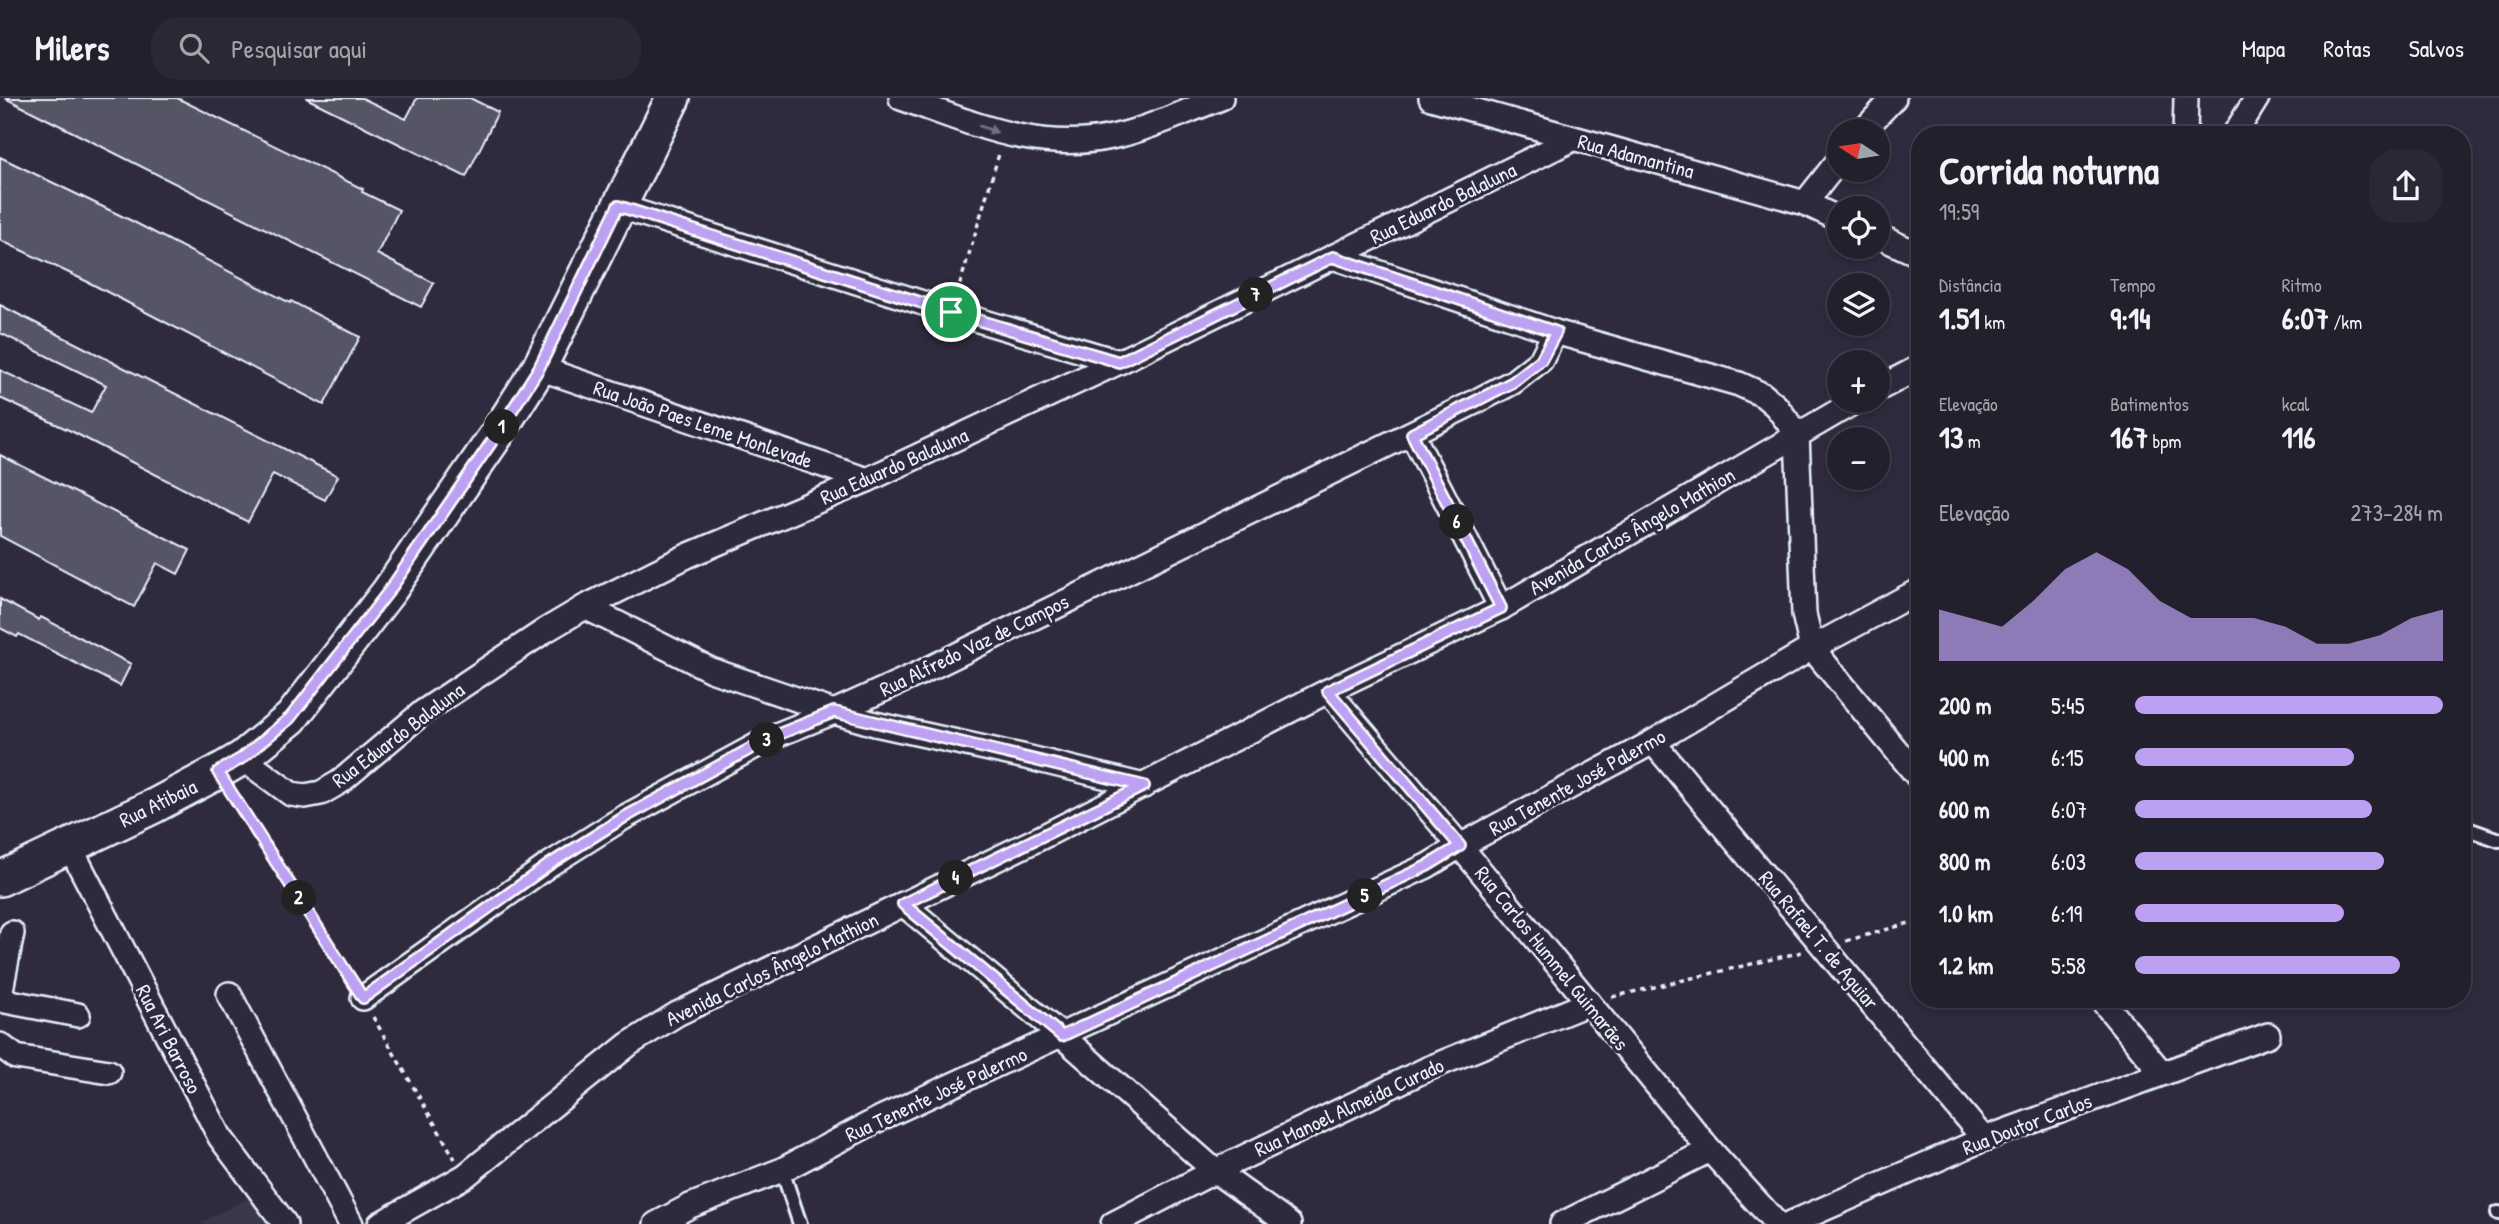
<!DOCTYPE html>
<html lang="pt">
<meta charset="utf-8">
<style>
body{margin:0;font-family:"Patrick Hand",sans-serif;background:#2b2836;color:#f1f3f6;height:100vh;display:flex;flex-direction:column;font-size:26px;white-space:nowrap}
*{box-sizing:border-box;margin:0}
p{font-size:23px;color:#a3a3aa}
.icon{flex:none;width:38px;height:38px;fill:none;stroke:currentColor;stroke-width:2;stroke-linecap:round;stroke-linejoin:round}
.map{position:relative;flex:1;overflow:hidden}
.side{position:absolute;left:1911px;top:28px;width:560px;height:882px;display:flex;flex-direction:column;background:#23202e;border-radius:28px;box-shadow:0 4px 10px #0003,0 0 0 2px #403e4a}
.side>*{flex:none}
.needle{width:46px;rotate:282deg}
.controls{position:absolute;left:1827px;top:21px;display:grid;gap:14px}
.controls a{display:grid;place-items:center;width:63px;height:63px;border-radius:50%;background:#23202e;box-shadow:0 4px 10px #0003,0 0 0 2px #403e4a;font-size:35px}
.pin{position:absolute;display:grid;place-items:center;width:60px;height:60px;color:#fff;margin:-30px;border:4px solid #fff;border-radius:50%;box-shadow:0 2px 7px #0007}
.km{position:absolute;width:35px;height:35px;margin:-18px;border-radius:50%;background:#222;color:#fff;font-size:19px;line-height:35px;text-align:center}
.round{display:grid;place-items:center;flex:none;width:74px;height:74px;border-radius:28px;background:#2b2836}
.summary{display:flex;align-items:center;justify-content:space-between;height:119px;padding:0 28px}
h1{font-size:38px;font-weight:700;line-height:52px}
.stats{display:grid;grid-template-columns:repeat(3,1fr);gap:10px;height:119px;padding:7px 28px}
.stats div{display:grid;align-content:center}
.stats b{font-size:30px;font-weight:700}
.stats small{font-size:19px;font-weight:400}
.stats p{font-size:19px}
.chart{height:196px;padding:14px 28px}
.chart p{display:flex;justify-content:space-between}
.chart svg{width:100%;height:126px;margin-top:7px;fill:#bca0f2;opacity:.7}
ul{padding:0 28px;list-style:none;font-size:23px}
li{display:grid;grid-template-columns:112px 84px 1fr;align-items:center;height:52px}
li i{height:18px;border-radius:9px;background:#bca0f2}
header{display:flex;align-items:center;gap:42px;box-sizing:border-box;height:98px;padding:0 35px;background:#23202e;border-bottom:2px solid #403e4a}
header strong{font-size:33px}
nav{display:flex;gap:38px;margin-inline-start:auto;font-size:24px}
.search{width:490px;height:63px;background:#2b2836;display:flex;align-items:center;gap:18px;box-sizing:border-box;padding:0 24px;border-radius:28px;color:#a3a3aa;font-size:26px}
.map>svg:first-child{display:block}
.built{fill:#3b3749}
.building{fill:#575565;stroke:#e8f1f8;stroke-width:2}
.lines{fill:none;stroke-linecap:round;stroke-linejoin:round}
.service-casing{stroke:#e8f1f8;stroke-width:18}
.minor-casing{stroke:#e8f1f8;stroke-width:28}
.secondary-casing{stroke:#e8f1f8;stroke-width:38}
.path{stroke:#e8f1f8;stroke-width:3.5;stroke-dasharray:5 5;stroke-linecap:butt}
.service{stroke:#2f2a3d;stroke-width:12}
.minor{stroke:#2f2a3d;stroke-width:23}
.secondary{stroke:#2f2a3d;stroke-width:33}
.oneway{fill:#70707e}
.route-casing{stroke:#fff;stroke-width:14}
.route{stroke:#bca0f2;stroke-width:9}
.labels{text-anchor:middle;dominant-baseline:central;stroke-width:6;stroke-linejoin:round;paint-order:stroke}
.street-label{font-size:21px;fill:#e8f1f8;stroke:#2f2a3d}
</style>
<header>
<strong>Milers</strong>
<div class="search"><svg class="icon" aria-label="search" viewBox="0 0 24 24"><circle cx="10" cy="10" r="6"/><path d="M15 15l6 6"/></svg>Pesquisar aqui</div>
<nav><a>Mapa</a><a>Rotas</a><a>Salvos</a></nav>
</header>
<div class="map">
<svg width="2499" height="1126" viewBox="0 0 2499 1126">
<rect width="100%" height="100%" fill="#2f2a3d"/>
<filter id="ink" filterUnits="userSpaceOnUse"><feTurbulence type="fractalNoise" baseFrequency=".0143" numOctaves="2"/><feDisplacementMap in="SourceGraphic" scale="14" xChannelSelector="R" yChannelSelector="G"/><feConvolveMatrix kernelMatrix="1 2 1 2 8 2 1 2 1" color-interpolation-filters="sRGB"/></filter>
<g filter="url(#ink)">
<polygon class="built" points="250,1099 263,1116 267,1126 198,1126"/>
<g class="building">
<polygon points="5,0 177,0 363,91 362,94 399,112 377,156 434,185 421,209"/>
<polygon points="306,0 362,0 406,21 417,0 470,0 498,14 466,79"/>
<polygon points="0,59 132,123 290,205 291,203 360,239 324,307 88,184 0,142"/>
<polygon points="0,207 338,378 325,402 273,376 248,424 73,334 0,300 0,272 91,315 106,287 0,235"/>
<polygon points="0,357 190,452 178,476 157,465 134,509 0,438"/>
<polygon points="0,501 39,522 41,519 131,566 120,588 19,536 17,539 0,530"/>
</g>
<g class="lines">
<g class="service-casing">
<g id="service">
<polyline points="2462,729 2499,742"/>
<polyline points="782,1072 800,1126"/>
<polyline points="2498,1115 2499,1115"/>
</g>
</g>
<g class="minor-casing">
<g id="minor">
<path d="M901,0C972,25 1042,58 1120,37C1154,29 1188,12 1221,0"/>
<polyline points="1431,0 1805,105 1839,121"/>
<polyline points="1863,33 1894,0"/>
<polyline points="2185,37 2186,0"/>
<polyline points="2234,37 2257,0"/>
<polyline points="1805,105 1839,62"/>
<polyline points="618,108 951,214 1119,264"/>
<polyline points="1878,138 1920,157"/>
<polyline points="1333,159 1555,234 1739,286 1763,297 1776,308 1797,336 1804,516 1812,550 1920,681"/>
<polyline points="539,270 867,382"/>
<polyline points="1878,291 1920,269"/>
<polyline points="1412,336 1501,510"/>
<polyline points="585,509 711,572 834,614 875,626 1026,659 1144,688"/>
<polyline points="1328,593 1460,748 1710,1052 1777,1126"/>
<polyline points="1653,644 1984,1041"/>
<polyline points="242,660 291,696 305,698 321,695 340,684 423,614 546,532 585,509 687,458 867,382 1119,264 1573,41"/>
<polyline points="69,747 220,1039 285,1126"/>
<polyline points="903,806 1062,938 1215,1073 1289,1126"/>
<polyline points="229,896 351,1126"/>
<polyline points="0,897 12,835"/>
<polyline points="363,900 550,766 623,720 774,638 834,614 920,575 1475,304 1513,284 1541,262 1555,234"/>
<polyline points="2101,901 2162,975"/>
<polyline points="0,902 78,917"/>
<polyline points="0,947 16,959 109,974"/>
<polyline points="380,1126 465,1078 629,946 677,916 1042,739 1328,593 1501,510 1856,303"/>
<polyline points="656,1126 690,1108 782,1072 881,1020 1427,768 1460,748 1653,644 1812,550 1920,492"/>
<polyline points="1113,1126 1215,1073 1427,971 1589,905"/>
<polyline points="1562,1126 1710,1052"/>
<polyline points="1789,1126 1984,1041 2268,937"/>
</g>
</g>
<g class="secondary-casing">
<polyline id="secondary" points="0,781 154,708 218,674 242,660 291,620 389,493 497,336 539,270 673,0"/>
</g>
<g class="path">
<polyline points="957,196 999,56"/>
<polyline points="231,694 351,882"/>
<polyline points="1846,843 1920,822"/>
<polyline points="1612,899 1802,854"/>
<polyline points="373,919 455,1061"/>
</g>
<use href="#service" class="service"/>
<use href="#minor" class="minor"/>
<use href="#secondary" class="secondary"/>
</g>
<defs><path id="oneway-solid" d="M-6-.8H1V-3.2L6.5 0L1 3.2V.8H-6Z" transform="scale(1.75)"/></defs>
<use class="oneway" href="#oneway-solid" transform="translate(988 31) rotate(20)"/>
</g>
<g class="lines" filter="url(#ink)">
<g class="route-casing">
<polygon id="route" points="618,108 951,214 1119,264 1333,159 1556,234 1541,262 1513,284 1412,336 1501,510 1328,593 1460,748 1427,768 1062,938 903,806 1144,688 834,614 774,638 623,720 550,766 363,900 218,674 242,660 290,620 389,493 497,336 539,270"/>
</g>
<use href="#route" class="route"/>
</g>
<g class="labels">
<g class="street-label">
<text transform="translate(1636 58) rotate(15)">Rua Adamantina</text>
<text transform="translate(1443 105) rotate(-26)">Rua Eduardo Balaluna</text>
<text transform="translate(703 326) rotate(19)">Rua João Paes Leme Monlevade</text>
<text transform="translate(894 368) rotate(-24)">Rua Eduardo Balaluna</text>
<text transform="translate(1632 433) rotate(-30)">Avenida Carlos Ângelo Mathion</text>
<text transform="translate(974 547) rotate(-26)">Rua Alfredo Vaz de Campos</text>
<text transform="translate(398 637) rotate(-37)">Rua Eduardo Balaluna</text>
<text transform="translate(1577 684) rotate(-29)">Rua Tenente José Palermo</text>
<text transform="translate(158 705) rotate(-26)">Rua Atibaia</text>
<text transform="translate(1819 842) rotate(50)">Rua Rafael T. de Aguiar</text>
<text transform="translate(1552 860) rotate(51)">Rua Carlos Hummel Guimarães</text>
<text transform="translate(772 871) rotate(-26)">Avenida Carlos Ângelo Mathion</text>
<text transform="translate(169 941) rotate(63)">Rua Ari Barroso</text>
<text transform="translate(936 996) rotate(-25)">Rua Tenente José Palermo</text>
<text transform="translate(1349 1009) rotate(-25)">Rua Manoel Almeida Curado</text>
<text transform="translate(2027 1026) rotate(-21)">Rua Doutor Carlos</text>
</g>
</g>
</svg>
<div class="controls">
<a><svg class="needle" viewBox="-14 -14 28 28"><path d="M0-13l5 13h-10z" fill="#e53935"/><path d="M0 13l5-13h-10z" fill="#a3a3aa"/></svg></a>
<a><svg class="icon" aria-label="locate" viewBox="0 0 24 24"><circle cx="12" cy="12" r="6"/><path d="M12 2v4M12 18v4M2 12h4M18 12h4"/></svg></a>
<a><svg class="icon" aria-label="layers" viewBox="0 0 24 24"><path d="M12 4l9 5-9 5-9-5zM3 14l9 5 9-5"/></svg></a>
<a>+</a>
<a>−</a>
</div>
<div class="pin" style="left:951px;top:214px;background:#1e9e55"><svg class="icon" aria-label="arrive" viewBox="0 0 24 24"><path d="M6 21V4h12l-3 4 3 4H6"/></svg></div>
<b class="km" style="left:502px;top:329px">1</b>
<b class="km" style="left:299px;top:800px">2</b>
<b class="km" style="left:767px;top:642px">3</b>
<b class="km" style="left:956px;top:780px">4</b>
<b class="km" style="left:1365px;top:798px">5</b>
<b class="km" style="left:1457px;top:424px">6</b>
<b class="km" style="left:1256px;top:197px">7</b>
<section class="side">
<div class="summary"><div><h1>Corrida noturna</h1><p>19:59</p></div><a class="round"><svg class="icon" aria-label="share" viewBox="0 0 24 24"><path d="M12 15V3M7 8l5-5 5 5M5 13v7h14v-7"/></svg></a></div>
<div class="stats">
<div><p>Distância</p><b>1.51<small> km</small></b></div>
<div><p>Tempo</p><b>9:14</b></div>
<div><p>Ritmo</p><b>6:07<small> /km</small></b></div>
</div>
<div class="stats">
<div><p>Elevação</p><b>13<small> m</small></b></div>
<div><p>Batimentos</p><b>167<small> bpm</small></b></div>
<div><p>kcal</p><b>116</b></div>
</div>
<div class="chart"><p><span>Elevação</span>273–284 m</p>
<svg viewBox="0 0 160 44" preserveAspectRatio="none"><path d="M0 44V26L10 29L20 32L30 23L40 12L50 6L60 12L70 23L80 29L90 29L100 29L110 32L120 38L130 38L140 35L150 29L160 26V44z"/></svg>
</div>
<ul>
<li><b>200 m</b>5:45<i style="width:100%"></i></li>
<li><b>400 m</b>6:15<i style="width:71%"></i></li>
<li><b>600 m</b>6:07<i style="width:77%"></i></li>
<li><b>800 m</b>6:03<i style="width:81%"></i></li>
<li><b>1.0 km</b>6:19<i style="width:68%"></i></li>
<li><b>1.2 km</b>5:58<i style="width:86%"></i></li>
</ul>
</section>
</div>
